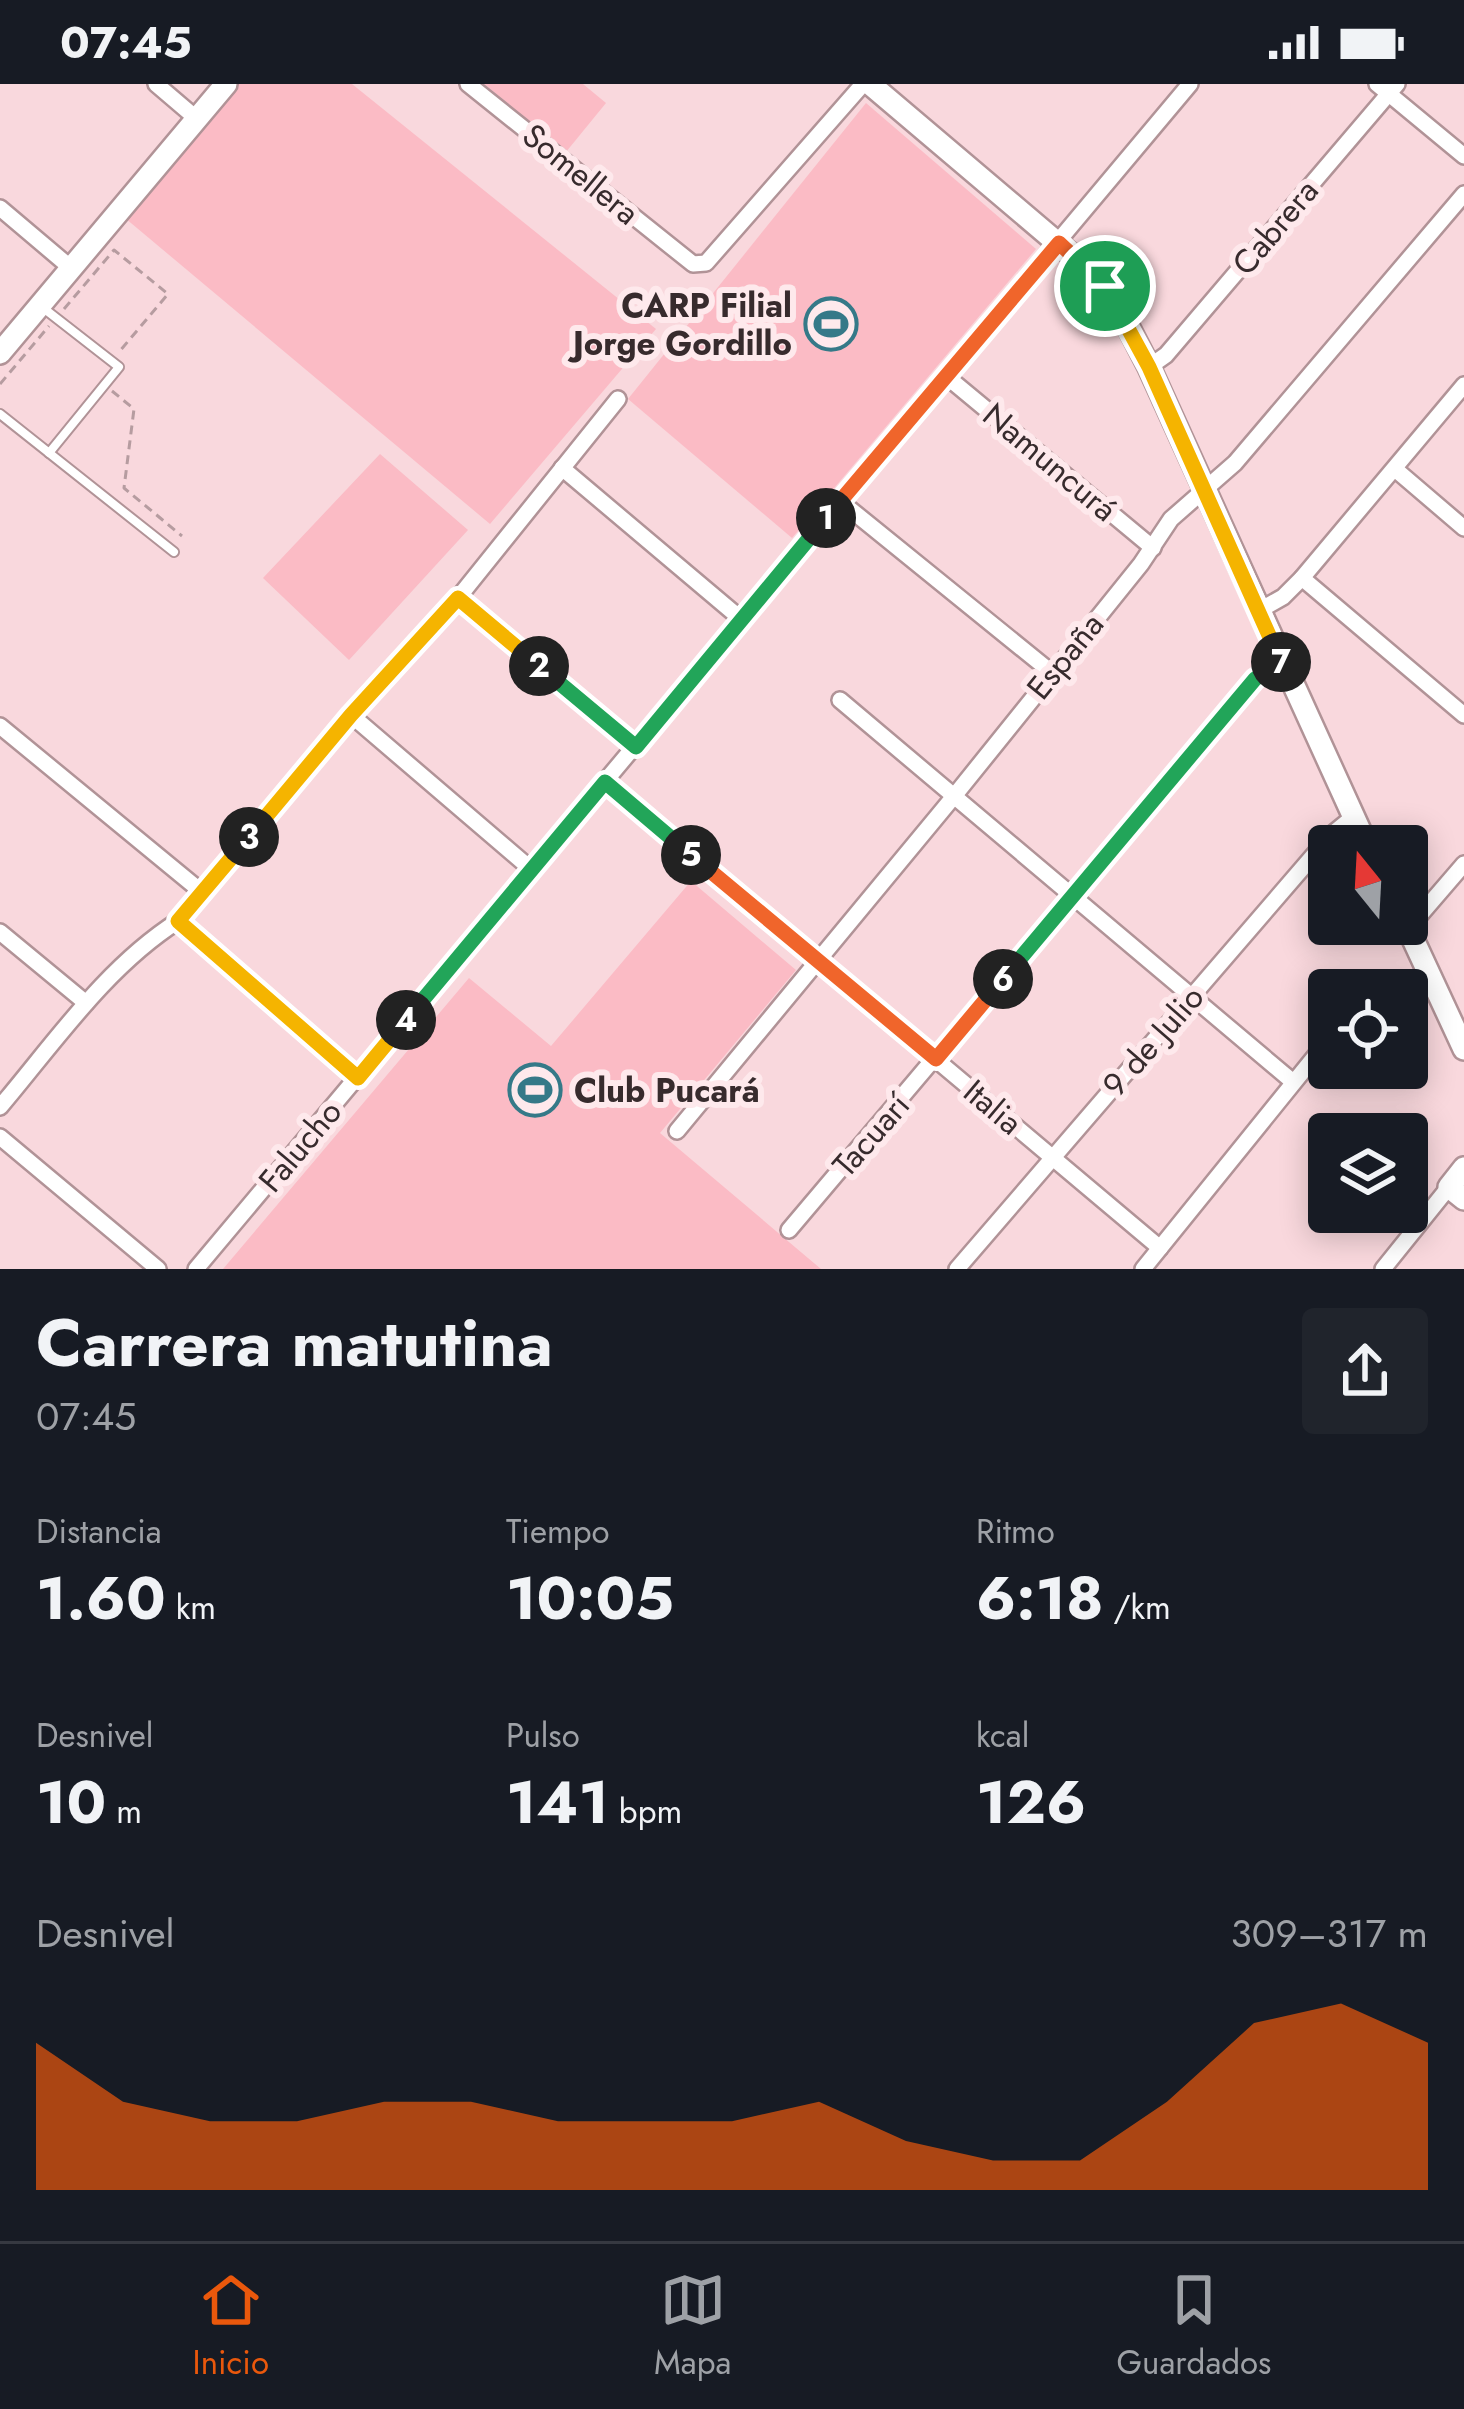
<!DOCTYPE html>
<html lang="es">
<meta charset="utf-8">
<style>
body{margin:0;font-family:Jost,sans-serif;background:#20242c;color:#f1f3f6;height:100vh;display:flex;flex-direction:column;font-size:45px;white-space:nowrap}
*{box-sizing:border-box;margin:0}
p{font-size:39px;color:#9ea1a6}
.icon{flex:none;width:66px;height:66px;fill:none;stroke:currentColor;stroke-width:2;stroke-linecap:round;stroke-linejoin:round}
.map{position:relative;height:1185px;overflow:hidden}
.side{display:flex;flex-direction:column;background:#171b24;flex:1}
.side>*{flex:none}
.needle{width:78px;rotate:342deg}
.buttons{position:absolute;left:1308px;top:741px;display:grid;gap:24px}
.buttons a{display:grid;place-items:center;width:120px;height:120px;border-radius:12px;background:#171b24;box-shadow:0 6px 30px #0003;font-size:60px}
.pin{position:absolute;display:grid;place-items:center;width:102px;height:102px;color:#fff;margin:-51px;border:6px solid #fff;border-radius:50%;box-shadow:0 3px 12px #0007}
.km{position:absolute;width:60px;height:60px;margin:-30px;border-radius:50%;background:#222;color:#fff;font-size:33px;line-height:60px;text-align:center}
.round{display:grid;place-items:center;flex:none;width:126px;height:126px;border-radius:12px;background:#20242c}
.overview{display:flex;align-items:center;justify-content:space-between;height:204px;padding:0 36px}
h1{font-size:66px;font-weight:700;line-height:90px}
.figures{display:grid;grid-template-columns:repeat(3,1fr);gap:18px;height:204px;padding:12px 36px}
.figures div{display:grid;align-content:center}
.figures b{font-size:60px;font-weight:700}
.figures small{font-size:33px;font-weight:400}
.figures p{font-size:33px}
.chart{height:336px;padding:24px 36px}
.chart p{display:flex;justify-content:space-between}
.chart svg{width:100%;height:216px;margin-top:12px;fill:#ea580c;opacity:.7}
.status{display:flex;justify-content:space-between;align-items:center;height:84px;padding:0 60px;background:#171b24;direction:ltr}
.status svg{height:33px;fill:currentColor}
.tabs{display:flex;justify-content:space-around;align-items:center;height:168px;border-top:3px solid #363941;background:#171b24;font-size:33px;color:#9ea1a6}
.tabs a{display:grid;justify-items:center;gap:6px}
.tabs .active{color:#ea580c}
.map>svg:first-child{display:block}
.green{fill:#fbbbc5}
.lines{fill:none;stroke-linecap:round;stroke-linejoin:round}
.lane-casing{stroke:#b19397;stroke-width:12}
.street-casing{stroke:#b19397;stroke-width:20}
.secondary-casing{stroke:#b19397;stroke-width:26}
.path{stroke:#b69ca0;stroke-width:3;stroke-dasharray:9 6;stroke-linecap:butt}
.lane{stroke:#fff;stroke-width:8}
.street{stroke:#fff;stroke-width:15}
.secondary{stroke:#fff;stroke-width:21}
.split-1-casing{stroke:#fff;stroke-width:24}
.split-2-casing{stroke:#fff;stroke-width:24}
.split-3-casing{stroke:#fff;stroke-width:24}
.split-4-casing{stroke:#fff;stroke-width:24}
.split-5-casing{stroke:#fff;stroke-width:24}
.split-6-casing{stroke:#fff;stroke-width:24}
.split-7-casing{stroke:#fff;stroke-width:24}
.split-8-casing{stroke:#fff;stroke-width:24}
.split-1{stroke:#f0652b;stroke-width:15}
.split-2{stroke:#22a559;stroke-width:15}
.split-3{stroke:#f5b400;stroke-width:15}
.split-4{stroke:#f5b400;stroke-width:15}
.split-5{stroke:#22a559;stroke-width:15}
.split-6{stroke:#f0652b;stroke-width:15}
.split-7{stroke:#22a559;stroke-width:15}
.split-8{stroke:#f5b400;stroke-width:15}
.labels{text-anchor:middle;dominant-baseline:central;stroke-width:12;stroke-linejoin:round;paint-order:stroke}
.street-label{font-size:33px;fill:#372b2d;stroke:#fee9ec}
.poi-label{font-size:33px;font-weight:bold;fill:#372b2d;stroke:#fee9ec;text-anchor:end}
</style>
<div class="status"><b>07:45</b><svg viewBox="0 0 49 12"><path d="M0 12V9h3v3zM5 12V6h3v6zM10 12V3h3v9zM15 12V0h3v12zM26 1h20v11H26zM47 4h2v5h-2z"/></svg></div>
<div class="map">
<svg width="1464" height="1185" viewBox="0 0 1464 1185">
<rect width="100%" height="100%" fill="#f9d8dd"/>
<g class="green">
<polygon points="236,0 352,0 656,245 490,440 125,134"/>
<polygon points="484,0 583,0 606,19 566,68"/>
<polygon points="866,19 1036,165 792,454 628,315"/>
<polygon points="380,370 468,446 349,576 263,494"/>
<polygon points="691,797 796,886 660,1049 821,1185 223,1185 469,894 551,962"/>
</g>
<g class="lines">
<g class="lane-casing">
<g id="lane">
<polyline points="42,223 119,283 49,369"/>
<polyline points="0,330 174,468"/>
</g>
</g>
<g class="street-casing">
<g id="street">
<polyline points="156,0 197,35"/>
<polyline points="468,0 693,180 706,179 863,0"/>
<polyline points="1377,0 1464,72"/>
<polyline points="0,124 71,184"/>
<polyline points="1149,283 1166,271 1397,0"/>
<polyline points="946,292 1153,464"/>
<polyline points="562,384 741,535"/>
<polyline points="1395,385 1464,444"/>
<polyline points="840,417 1051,588"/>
<polyline points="1302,494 1464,631"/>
<polyline points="458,514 636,663"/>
<polyline points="1260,526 1283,513 1302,494 1464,301"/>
<polyline points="840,616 1292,997"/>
<polyline points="351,631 532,786"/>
<polyline points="0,642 203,809"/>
<polyline points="606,698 1160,1164"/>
<polyline points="178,837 358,994"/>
<polyline points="1408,845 1464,780"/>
<polyline points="0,848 86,919"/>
<path d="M0,1023C55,958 106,883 178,837L351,631L458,514L618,315"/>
<polyline points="677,1047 955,711 1141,480 1171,435 1235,379 1464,110"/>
<polyline points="0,1053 158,1185"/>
<polyline points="789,1146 1255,595 1283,577"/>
<polyline points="196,1185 1190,0"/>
<polyline points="957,1185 1331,751 1353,733"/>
<polyline points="1143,1185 1329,955"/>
<polyline points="1383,1185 1449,1103"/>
</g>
</g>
<g class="secondary-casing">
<g id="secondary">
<polyline points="870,0 1094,190 1115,217 1149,283 1367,762"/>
<polyline points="0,269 226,0"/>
<polyline points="1406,840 1464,965"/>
<polyline points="1464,1084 1449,1103 1464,1115"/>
</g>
</g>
<g class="path">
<polyline points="64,225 114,166 168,210 119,268"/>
<polyline points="0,300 49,242"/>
<polyline points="112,307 134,325 124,404 182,452"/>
</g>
<use href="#lane" class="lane"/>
<use href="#street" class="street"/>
<use href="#secondary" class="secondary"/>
</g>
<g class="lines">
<g class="split-1-casing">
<polyline id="split-1" points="826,434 1059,159 1105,202"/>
</g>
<g class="split-2-casing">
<polyline id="split-2" points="539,582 636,663 826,434"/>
</g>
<g class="split-3-casing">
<polyline id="split-3" points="249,753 351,631 458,514 539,582"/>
</g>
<g class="split-4-casing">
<polyline id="split-4" points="249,753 178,837 358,994 406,936"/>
</g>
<g class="split-5-casing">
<polyline id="split-5" points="406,936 605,698 691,771"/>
</g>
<g class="split-6-casing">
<polyline id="split-6" points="691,771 936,975 1003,895"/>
</g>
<g class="split-7-casing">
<polyline id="split-7" points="1003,895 1255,595 1281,578"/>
</g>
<g class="split-8-casing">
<polyline id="split-8" points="1105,202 1149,283 1281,578"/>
</g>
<use href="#split-1" class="split-1"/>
<use href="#split-2" class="split-2"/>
<use href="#split-3" class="split-3"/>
<use href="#split-4" class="split-4"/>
<use href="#split-5" class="split-5"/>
<use href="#split-6" class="split-6"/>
<use href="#split-7" class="split-7"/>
<use href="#split-8" class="split-8"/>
</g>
<defs>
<g id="stadium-ring" transform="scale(2.7)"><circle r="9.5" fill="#fee9ec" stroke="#357988" stroke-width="1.5"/><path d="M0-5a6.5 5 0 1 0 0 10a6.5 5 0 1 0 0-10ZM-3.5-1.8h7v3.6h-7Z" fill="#357988"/></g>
</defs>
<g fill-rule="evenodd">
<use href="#stadium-ring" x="831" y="240"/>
<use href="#stadium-ring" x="535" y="1006"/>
</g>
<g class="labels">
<g class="street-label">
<text transform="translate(581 90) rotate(39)">Somellera</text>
<text transform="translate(1275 143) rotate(-50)">Cabrera</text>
<text transform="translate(1050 378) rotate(40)">Namuncurá</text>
<text transform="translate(1065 572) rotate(-51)">España</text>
<text transform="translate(1153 957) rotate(-49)">9 de Julio</text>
<text transform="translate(993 1023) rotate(40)">Italia</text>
<text transform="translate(871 1051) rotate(-49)">Tacuarí</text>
<text transform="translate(300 1062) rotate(-50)">Falucho</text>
</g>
<g class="poi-label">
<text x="792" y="221">CARP Filial<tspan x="792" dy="38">Jorge Gordillo</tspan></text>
<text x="574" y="1006" text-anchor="start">Club Pucará</text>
</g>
</g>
</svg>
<div class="buttons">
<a><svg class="needle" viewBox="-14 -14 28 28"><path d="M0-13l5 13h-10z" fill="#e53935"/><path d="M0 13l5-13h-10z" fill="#9ea1a6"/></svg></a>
<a><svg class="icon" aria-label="locate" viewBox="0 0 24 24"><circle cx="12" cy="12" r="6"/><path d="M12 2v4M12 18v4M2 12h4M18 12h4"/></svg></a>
<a><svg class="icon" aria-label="layers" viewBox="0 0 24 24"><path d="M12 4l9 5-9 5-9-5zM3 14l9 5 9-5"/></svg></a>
</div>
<div class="pin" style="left:1105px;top:202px;background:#1e9e55"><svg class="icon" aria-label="arrive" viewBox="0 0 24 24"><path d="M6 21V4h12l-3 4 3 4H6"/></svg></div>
<b class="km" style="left:826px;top:434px">1</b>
<b class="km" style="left:539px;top:582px">2</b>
<b class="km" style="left:249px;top:753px">3</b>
<b class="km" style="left:406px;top:936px">4</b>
<b class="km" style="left:691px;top:771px">5</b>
<b class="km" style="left:1003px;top:895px">6</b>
<b class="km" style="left:1281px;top:578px">7</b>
</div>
<section class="side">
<div class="overview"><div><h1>Carrera matutina</h1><p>07:45</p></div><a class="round"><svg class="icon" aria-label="share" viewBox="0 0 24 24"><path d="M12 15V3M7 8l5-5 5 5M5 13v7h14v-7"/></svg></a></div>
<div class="figures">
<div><p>Distancia</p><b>1.60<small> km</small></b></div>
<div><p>Tiempo</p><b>10:05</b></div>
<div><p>Ritmo</p><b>6:18<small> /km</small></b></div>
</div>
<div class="figures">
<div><p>Desnivel</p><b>10<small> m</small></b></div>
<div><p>Pulso</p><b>141<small> bpm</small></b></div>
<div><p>kcal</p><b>126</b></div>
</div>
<div class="chart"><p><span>Desnivel</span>309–317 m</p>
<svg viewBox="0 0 160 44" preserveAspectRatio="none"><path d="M0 44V14L10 26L20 30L30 30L40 26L50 26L60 30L70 30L80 30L90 26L100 34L110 38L120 38L130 26L140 10L150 6L160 14V44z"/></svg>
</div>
</section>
<nav class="tabs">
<a class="active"><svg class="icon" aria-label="home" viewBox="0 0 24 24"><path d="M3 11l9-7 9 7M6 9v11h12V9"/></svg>Inicio</a>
<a><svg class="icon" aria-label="map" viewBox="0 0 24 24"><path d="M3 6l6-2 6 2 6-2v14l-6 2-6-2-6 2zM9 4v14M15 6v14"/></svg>Mapa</a>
<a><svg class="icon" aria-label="saved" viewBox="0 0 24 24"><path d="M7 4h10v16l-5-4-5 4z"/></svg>Guardados</a>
</nav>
